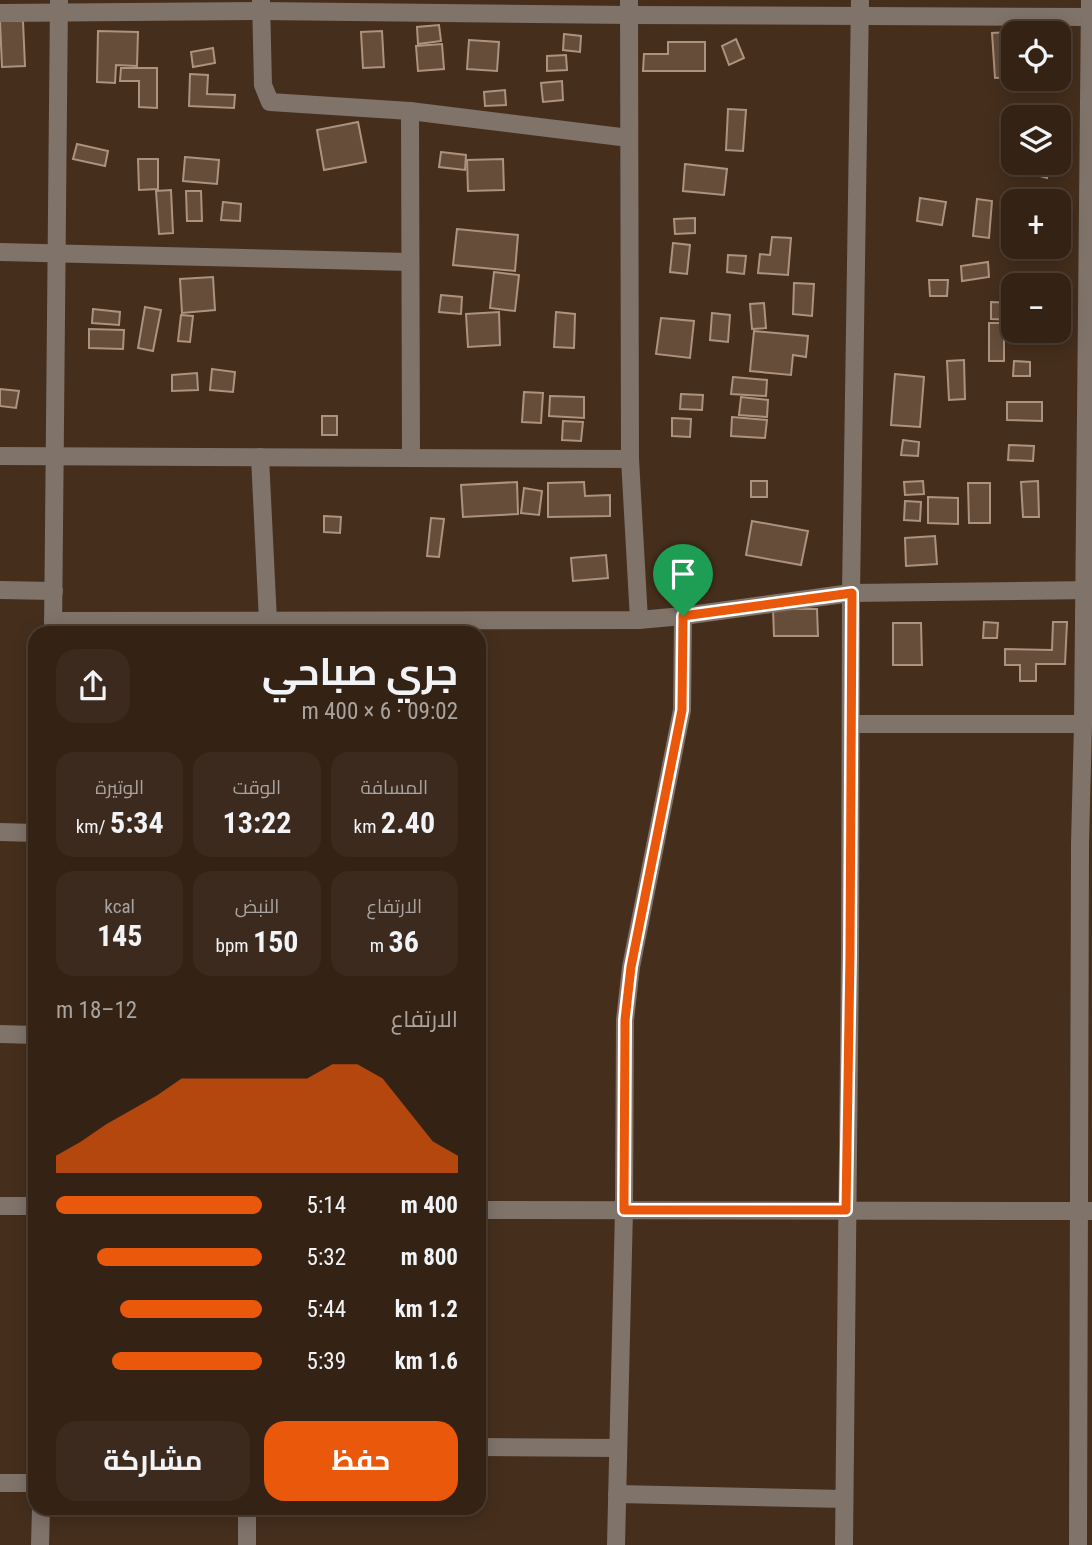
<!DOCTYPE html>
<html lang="ar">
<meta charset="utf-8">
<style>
body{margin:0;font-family:"Roboto Condensed",Cairo,sans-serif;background:#3c2a1e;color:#f1f3f6;direction:rtl;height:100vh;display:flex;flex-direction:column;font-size:26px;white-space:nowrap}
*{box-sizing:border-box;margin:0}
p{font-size:23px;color:#a9a4a0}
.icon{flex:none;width:38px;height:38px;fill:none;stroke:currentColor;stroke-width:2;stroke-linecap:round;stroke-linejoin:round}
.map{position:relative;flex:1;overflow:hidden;direction:ltr}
.drawer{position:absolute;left:28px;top:626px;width:458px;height:889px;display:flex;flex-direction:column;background:#342215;border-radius:21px;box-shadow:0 4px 18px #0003,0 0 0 2px #4e3f34;direction:rtl}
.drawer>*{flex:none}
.tools{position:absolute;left:1001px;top:21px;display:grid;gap:14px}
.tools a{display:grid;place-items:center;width:70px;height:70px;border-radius:14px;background:#342215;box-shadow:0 4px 18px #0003,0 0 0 2px #4e3f34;font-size:35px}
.pin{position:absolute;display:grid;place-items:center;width:60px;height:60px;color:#fff;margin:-72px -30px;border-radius:50% 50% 50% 0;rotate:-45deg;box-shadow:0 0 7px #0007}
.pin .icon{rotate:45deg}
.round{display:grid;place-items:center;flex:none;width:74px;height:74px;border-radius:21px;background:#3c2a1e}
.overview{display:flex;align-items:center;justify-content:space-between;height:119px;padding:0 28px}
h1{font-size:38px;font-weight:700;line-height:52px}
.stats{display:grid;grid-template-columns:repeat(3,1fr);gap:10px;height:119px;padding:7px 28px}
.stats div{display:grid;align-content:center;border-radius:18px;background:#3c2a1e;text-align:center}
.stats b{font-size:30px;font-weight:700}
.stats small{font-size:19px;font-weight:400}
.stats p{font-size:19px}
.chart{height:196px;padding:14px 28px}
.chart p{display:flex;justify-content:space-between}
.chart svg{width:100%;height:126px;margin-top:7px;fill:#ea580c;opacity:.7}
.button{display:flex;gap:14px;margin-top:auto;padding:14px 28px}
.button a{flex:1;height:80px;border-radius:21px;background:#ea580c;color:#fff;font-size:28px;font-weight:700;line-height:80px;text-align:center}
.button a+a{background:#3c2a1e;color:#f1f3f6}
ul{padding:0 28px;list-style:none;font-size:23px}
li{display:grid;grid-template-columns:112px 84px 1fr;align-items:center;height:52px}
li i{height:18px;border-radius:9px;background:#ea580c}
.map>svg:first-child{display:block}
.building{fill:#654d3a;stroke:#ad927d;stroke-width:2}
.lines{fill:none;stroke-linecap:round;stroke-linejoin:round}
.minor{stroke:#7f736a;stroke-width:18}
.route-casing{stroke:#fff;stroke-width:14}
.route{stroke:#ea580c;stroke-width:9}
</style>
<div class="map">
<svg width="1092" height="1545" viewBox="0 0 1092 1545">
<rect width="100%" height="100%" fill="#452e1c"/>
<g class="building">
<polygon points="0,21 23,21 25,66 2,67"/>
<polygon points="439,25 441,41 418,44 417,27"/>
<polygon points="98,31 138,32 137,66 116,65 115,83 97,82"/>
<polygon points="382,31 384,67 363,68 361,32"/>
<polygon points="1010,32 1012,77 995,78 992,33"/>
<polygon points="564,34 581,36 580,52 563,50"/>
<polygon points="736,39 744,58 729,65 722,46"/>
<polygon points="469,40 499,42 497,71 467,69"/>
<polygon points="668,42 705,42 705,71 643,71 644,54 668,54"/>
<polygon points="442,44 444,69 418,71 416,46"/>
<polygon points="213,48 215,63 193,67 191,52"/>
<polygon points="566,55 567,70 547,71 547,56"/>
<polygon points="121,68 157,68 157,108 139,107 139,81 120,81"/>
<polygon points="190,74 208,75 207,94 235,95 234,108 189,106"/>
<polygon points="562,81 563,100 543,102 541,83"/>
<polygon points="505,90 506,105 485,106 484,92"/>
<polygon points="728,109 746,110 743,151 726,150"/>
<polygon points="358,122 366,162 324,170 317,130"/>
<polygon points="77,144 108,151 105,166 73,159"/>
<polygon points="441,152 466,155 465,170 439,167"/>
<polygon points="185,157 219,160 217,184 183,181"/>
<polygon points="138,159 158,159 158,189 139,190"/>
<polygon points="503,159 504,190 468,191 467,160"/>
<polygon points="1021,163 1050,163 1047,178 1019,170"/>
<polygon points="685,164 727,169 724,195 683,191"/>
<polygon points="171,190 173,233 159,234 156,191"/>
<polygon points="186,191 201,191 202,221 187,221"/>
<polygon points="920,198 946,202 942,225 917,221"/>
<polygon points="977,199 992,201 989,238 973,236"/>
<polygon points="223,202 241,204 240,221 221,220"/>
<polygon points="695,218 695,233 675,234 674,219"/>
<polygon points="457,229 518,235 515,271 453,265"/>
<polygon points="772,237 791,238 788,275 758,273 760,254 770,255"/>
<polygon points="673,243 690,245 687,274 670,272"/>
<polygon points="728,255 746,256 744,274 727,272"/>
<polygon points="988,262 989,277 962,281 961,266"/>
<polygon points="494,272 519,275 515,311 490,308"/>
<polygon points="213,277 215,310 182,313 180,279"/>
<polygon points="1007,278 1022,279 1022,285 1013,285 1013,296 1006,296"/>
<polygon points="929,280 948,280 947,296 930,296"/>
<polygon points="794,283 814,284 812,316 793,314"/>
<polygon points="441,295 462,297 461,314 439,312"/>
<polygon points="991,302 1013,303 1013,320 991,319"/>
<polygon points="764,303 766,328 752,329 750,304"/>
<polygon points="145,307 161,310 153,351 138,348"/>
<polygon points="93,309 120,312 119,325 92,323"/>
<polygon points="499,312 500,345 468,347 466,314"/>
<polygon points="556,312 575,314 574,348 554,347"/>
<polygon points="712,313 730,315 728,342 710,340"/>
<polygon points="181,315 193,316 190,342 178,341"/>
<polygon points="661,318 694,321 690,358 656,354"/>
<rect x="989" y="323" width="15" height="38"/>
<polygon points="89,329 124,330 123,349 89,348"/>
<polygon points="754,331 808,336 806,357 793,355 791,375 750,371"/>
<polygon points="964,360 965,399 949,400 947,361"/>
<polygon points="1014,361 1030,362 1030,376 1013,376"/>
<polygon points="212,369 235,372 233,392 210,390"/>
<polygon points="197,373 198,390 172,391 172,375"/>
<polygon points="895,374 924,377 920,427 891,425"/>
<polygon points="733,377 767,380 766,396 731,394"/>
<polygon points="0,389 19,391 16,408 0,406"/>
<polygon points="524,392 543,393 541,423 522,422"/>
<polygon points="681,394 703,395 702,410 680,409"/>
<polygon points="550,396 584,397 584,418 549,416"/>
<polygon points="741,397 768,400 767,417 739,415"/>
<polygon points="1007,402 1042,402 1042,421 1007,420"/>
<rect x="322" y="416" width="15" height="19"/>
<polygon points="732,417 767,420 765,438 731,436"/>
<polygon points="672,418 691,419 690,437 672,436"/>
<polygon points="563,421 583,422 581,441 562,440"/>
<polygon points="903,440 919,442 918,456 901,455"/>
<polygon points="1009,445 1034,446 1033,461 1008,460"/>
<rect x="751" y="481" width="16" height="16"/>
<polygon points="923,481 924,494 905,495 904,482"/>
<polygon points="1038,481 1039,517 1023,517 1021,482"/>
<polygon points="517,482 518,514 463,517 461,485"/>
<polygon points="584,482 585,496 610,495 610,516 548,517 548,483"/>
<polygon points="968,483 990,483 990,523 969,523"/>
<polygon points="524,488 542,491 539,515 521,513"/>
<polygon points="928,497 958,498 958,524 928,523"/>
<polygon points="905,501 921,502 920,521 904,520"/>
<polygon points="324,516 341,517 340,533 324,532"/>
<polygon points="431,518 444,519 439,557 427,556"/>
<polygon points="752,521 808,531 801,565 746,555"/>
<polygon points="935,536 937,564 906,566 905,538"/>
<polygon points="606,555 608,578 573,581 571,558"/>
<polygon points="773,609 817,609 818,636 774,636"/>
<polygon points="984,622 998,623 997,638 983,638"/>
<polygon points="1053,622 1067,622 1065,664 1036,664 1036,681 1020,681 1020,665 1005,665 1005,649 1052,650"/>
<polygon points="893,623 921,623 922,665 893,665"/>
</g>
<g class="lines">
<g class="minor">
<polyline points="261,0 263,85 270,102 410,111 629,138"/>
<polyline points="629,0 630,459 639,620"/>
<polyline points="0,13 260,11 630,15 1092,17"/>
<polyline points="410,111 411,458"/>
<polyline points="0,252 409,262"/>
<polyline points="0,456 630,459"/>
<polyline points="260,457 268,621"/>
<polyline points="0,590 54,591"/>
<polyline points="53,621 639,620 683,616 851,593 1092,590"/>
<polyline points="53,634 59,0"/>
<polyline points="851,724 1083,724"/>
<polyline points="0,832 35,833"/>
<polyline points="0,1034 35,1035"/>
<polyline points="0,1206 35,1206"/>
<polyline points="480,1210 1092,1211"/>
<polyline points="480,1447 618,1448"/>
<polyline points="0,1483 35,1483"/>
<polyline points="617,1494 844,1499"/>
<polyline points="247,1508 247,1545"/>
<polyline points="40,1545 41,1508"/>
<polyline points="616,1545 624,1210 625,1020 631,967 682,710 683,616"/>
<polyline points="844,1545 850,955 851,593 860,0"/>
<polyline points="1078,1545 1080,844 1083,724 1090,0"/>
</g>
</g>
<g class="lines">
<g class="route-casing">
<polygon id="route" points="852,593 850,955 846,1210 624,1210 625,1020 631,967 682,710 683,616"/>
</g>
<use href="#route" class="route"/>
</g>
</svg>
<div class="tools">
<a><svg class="icon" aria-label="locate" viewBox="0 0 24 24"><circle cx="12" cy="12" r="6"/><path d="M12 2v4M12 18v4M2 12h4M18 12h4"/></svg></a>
<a><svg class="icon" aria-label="layers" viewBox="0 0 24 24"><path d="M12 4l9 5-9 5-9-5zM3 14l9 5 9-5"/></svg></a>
<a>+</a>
<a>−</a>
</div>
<div class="pin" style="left:683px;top:616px;background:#1e9e55"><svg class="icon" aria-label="arrive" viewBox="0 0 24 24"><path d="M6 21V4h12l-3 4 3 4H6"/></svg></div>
<section class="drawer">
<div class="overview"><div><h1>جري صباحي</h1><p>09:02 · 6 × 400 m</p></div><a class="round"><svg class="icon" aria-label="share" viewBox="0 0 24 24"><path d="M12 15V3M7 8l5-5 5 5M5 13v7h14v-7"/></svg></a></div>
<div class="stats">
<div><p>المسافة</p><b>2.40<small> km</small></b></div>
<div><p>الوقت</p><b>13:22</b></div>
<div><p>الوتيرة</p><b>5:34<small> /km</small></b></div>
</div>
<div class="stats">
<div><p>الارتفاع</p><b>36<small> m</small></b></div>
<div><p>النبض</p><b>150<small> bpm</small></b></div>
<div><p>kcal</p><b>145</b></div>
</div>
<div class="chart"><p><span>الارتفاع</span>12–18 m</p>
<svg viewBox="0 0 160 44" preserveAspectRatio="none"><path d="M0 44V38L10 33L20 27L30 22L40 17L50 11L60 11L70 11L80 11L90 11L100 11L110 6L120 6L130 11L140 22L150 33L160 38V44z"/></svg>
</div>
<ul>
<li><b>400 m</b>5:14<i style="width:100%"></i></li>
<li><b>800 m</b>5:32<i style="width:80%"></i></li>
<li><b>1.2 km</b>5:44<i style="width:69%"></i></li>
<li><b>1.6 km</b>5:39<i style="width:73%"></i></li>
</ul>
<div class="button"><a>حفظ</a><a>مشاركة</a></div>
</section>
</div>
